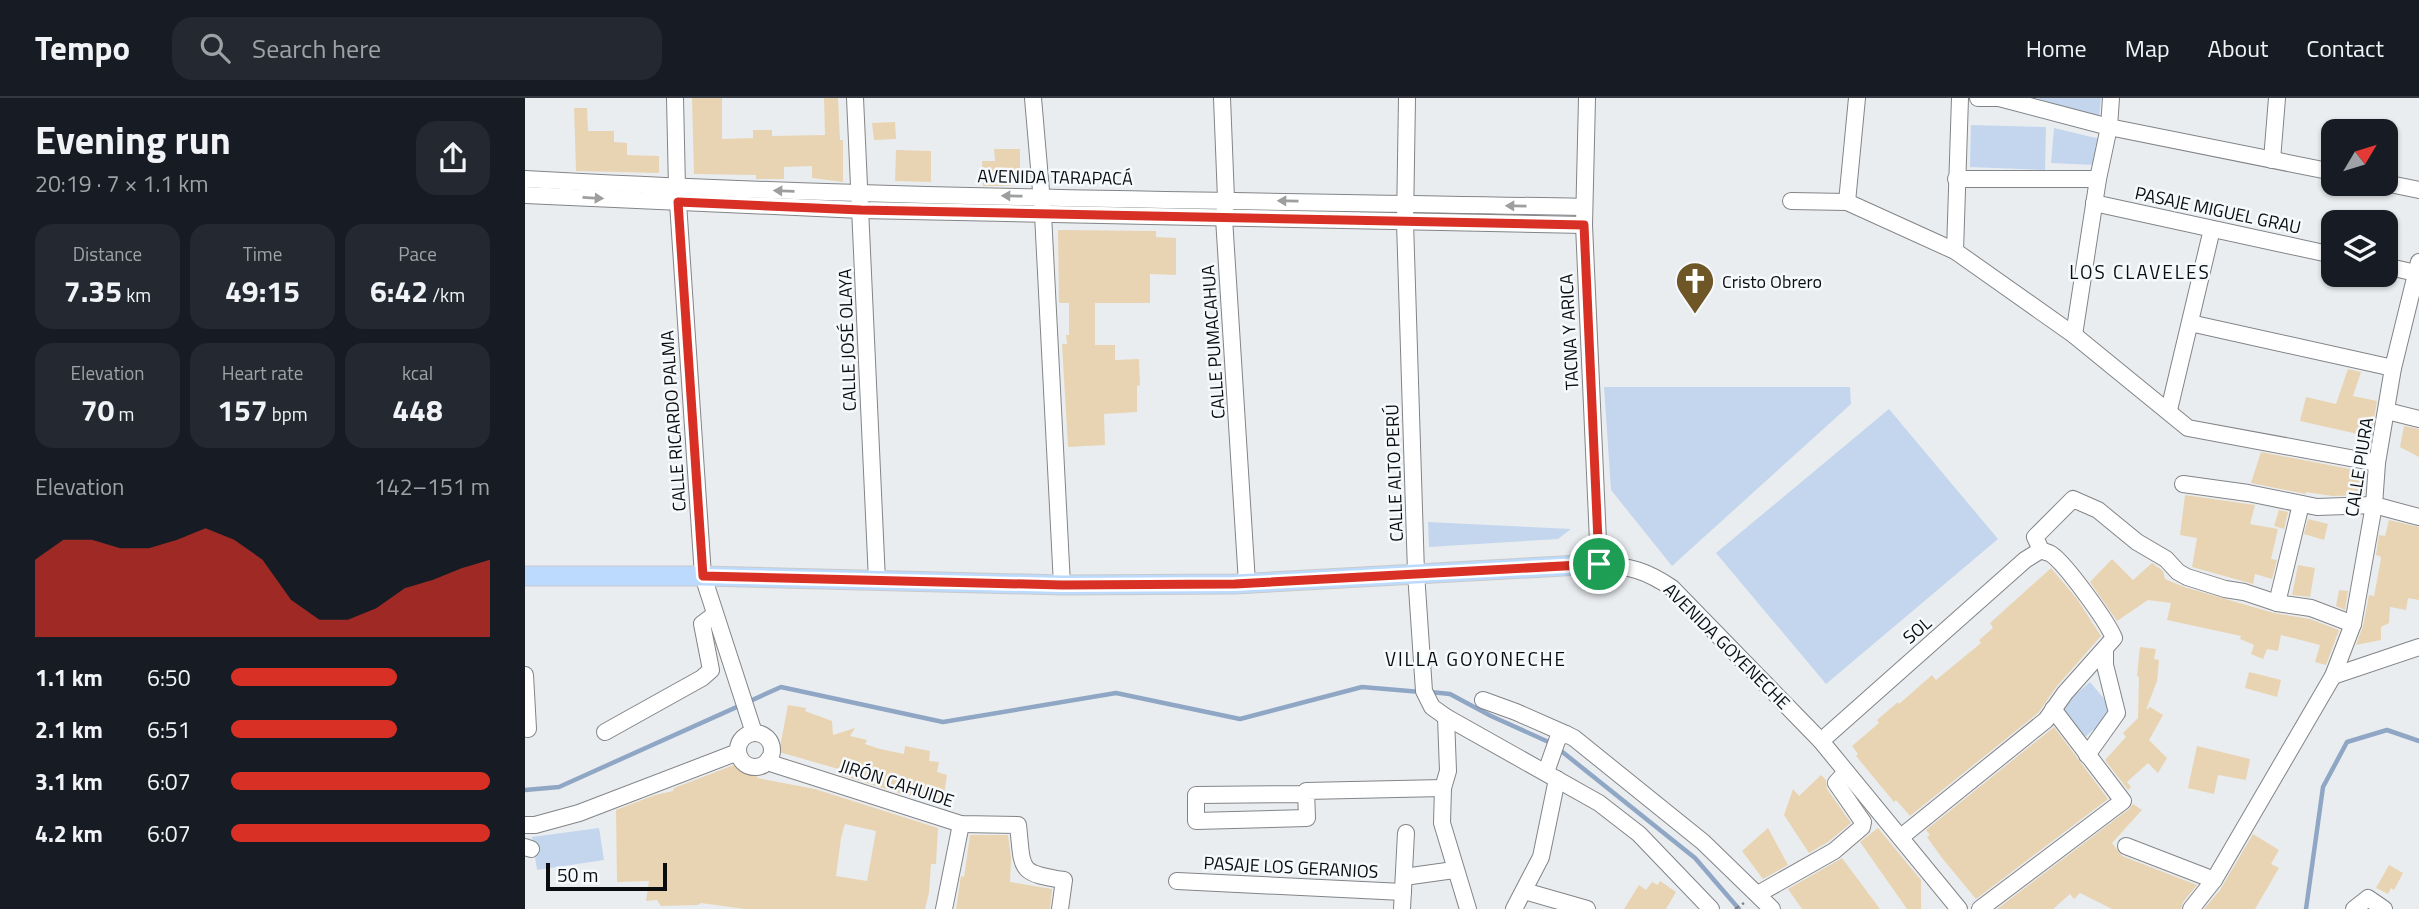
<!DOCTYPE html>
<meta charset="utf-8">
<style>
body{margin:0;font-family:"Titillium Web",sans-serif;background:#242831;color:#f1f3f6;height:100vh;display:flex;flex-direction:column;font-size:26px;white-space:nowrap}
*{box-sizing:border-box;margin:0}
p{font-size:23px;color:#9ea1a6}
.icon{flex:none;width:38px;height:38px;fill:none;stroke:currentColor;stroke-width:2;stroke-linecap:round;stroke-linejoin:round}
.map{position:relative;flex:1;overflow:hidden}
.drawer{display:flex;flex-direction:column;background:#171b24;width:525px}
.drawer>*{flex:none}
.needle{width:46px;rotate:52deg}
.tools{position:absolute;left:1796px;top:21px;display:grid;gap:14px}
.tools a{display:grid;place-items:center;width:77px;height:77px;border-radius:14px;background:#171b24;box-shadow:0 2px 5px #0004;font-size:35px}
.scale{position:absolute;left:21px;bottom:18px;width:121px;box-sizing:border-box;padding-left:7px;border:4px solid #0b0c0d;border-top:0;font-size:19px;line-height:24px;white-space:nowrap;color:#0b0c0d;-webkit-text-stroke:5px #f7fafd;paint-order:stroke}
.pin{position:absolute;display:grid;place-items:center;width:60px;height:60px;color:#fff;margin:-30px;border:4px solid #fff;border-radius:50%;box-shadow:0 2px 7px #0007}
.round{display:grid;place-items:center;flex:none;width:74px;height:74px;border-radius:21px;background:#242831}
.overview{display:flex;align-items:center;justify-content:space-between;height:119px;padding:0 35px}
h1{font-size:38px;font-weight:700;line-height:52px}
.metrics{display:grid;grid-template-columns:repeat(3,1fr);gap:10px;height:119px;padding:7px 35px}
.metrics div{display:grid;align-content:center;border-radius:18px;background:#242831;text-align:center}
.metrics b{font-size:30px;font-weight:700}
.metrics small{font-size:19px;font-weight:400}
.metrics p{font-size:19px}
.chart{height:196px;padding:14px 35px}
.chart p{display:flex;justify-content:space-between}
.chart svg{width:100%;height:126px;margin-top:7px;fill:#d93025;opacity:.7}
ul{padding:0 35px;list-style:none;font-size:23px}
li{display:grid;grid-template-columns:112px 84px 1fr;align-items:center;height:52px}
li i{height:18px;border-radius:9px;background:#d93025}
header{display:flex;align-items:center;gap:42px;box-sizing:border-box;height:98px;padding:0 35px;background:#171b24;border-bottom:2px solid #363941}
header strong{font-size:33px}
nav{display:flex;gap:38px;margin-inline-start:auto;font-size:24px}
.search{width:490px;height:63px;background:#242831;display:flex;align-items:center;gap:18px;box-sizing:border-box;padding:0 24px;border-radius:21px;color:#9ea1a6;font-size:26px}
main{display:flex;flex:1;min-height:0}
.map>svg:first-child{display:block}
.green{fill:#c3d6ed}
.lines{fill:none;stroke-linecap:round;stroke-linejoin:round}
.stream{stroke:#8fa7c5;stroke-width:4.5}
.building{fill:#e8d4b2;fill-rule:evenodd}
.minor-casing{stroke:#828487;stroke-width:18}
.major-casing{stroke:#c9caca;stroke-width:21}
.path{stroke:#7f8183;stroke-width:2.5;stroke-dasharray:5 3.5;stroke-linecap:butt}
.minor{stroke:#fff;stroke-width:16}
.major{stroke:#bcdafe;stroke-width:19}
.oneway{fill:#9d9e9e}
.route-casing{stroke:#fff;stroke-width:14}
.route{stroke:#d93025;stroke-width:9}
.labels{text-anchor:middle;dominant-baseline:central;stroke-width:5;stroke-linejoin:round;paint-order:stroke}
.street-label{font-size:18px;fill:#0b0c0d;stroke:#f7fafd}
.poi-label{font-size:18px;fill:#0b0c0d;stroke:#f7fafd;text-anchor:start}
.neighbourhood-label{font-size:19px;letter-spacing:2px;fill:#0b0c0d;stroke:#f7fafd}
</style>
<header>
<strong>Tempo</strong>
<div class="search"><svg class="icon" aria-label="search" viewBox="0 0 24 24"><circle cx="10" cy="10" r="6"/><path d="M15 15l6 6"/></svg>Search here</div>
<nav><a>Home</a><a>Map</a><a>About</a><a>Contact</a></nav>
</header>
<main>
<section class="drawer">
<div class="overview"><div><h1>Evening run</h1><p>20:19 · 7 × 1.1 km</p></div><a class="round"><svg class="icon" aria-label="share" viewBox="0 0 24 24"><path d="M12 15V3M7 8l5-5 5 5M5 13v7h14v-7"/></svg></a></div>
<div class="metrics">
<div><p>Distance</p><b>7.35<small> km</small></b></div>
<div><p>Time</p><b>49:15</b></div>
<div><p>Pace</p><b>6:42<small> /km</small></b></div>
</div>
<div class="metrics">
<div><p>Elevation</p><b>70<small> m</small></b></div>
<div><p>Heart rate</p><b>157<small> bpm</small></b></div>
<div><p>kcal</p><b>448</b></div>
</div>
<div class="chart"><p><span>Elevation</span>142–151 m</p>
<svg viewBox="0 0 160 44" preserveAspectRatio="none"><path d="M0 44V17L10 10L20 10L30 13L40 13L50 10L60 6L70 10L80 17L90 31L100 38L110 38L120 34L130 27L140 24L150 20L160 17V44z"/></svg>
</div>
<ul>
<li><b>1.1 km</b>6:50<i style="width:64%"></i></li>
<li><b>2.1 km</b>6:51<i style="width:64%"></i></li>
<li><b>3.1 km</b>6:07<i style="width:100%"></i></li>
<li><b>4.2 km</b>6:07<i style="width:100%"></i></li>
</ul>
</section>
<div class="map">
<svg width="1894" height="811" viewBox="0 0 1894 811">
<rect width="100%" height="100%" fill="#eaedf0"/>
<g class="green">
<polygon points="1512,0 1576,0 1574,20"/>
<polygon points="1446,27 1521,29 1520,72 1445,69"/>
<polygon points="1529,30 1575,41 1571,67 1526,65"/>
<polygon points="1079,289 1325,289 1326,306 1147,468 1086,392"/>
<polygon points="1364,311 1473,441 1301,586 1191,455"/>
<polygon points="903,424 1046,431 1033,441 904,449"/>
<polygon points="1565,584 1590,614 1555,643 1531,613"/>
<polygon points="74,730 79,762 12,772 7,739"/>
</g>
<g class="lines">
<g class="stream">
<polyline points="905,594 925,596 966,618 1028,646"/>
<polyline points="1035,652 1170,760 1214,811"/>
<polyline points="0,692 34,689 256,589 418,624 591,595 715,621 837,589 896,594"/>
<polyline points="1781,811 1798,689 1822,644 1862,632 1894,643"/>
</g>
</g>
<g class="building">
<polygon points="167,0 197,0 197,41 228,40 228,32 247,32 247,38 300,37 299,0 313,0 315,42 318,42 318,84 287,80 287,68 259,69 259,81 231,81 231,77 169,76"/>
<polygon points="49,10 62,10 63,33 89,33 89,44 102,45 102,57 134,58 134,75 51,73"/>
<polygon points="370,24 371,41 349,42 347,25"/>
<polygon points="469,51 495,51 495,85 486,85 486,88 458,88 457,63 470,63"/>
<polygon points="371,52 406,53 406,84 370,83"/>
<polygon points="533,132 631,133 631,139 651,140 651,177 625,176 625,205 570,205 570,247 590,247 590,262 614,261 615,287 612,288 612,314 579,316 580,347 543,349 537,246 542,246 541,237 544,237 544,205 534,205"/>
<polygon points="1823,271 1836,274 1828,298 1852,303 1846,339 1775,323 1781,299 1811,306"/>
<polygon points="1879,328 1894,331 1894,359 1875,349"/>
<polygon points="1736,354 1841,374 1839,397 1807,398 1781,394 1781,396 1726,385"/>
<polygon points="1660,397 1730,407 1725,426 1753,431 1746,461 1752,462 1747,481 1730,476 1728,486 1667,469 1672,440 1655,437"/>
<polygon points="1754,412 1763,414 1759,431 1749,428"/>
<polygon points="1783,421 1803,426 1799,442 1779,436"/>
<polygon points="1864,422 1894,429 1894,502 1883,500 1881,512 1865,509 1864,525 1856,529 1856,542 1831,547 1838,528 1844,497 1849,498 1856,461 1855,458 1851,457 1854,437 1860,438"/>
<polygon points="1587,461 1608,482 1627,465 1638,473 1640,481 1659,489 1749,515 1785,521 1814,532 1801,567 1790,564 1795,547 1756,537 1753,553 1742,551 1738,561 1726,556 1729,547 1715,541 1716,538 1642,522 1646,505 1623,502 1592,523 1565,484"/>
<polygon points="1773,467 1790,470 1785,499 1767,497"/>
<polygon points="1526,470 1552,501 1576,538 1532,588 1513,615 1385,718 1371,702 1369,704 1331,658 1333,656 1327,648 1354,625 1352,622 1373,604 1374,606 1407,577 1411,582 1456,545 1454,542 1468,530 1465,525"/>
<polygon points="1814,492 1823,493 1820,512 1811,508"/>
<polygon points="1615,549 1631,551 1629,561 1634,562 1632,583 1621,612 1625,609 1638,617 1624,642 1642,660 1633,675 1623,665 1602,684 1606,689 1603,692 1580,662 1601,639 1598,635 1613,620 1614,579 1612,578"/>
<polygon points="1724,574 1756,582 1752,599 1720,590"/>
<polygon points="263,607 281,610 280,613 307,623 308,637 330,630 325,638 342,642 340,646 355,651 379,656 380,648 405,653 404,663 414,664 412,674 422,677 418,703 377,696 316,677 317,672 254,654"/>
<polygon points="1529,629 1583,701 1451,801 1417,760 1402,739 1405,737 1401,732"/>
<polygon points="1672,648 1725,661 1721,682 1693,677 1689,696 1663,690"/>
<path d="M209,667L218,672L233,675L232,680L290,691L413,730L411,766H406L404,795L400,811H220L176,805L173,807L136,808L132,802L121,803L124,783L92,784L91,712L130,697L148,693L149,690ZM320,726L351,733L342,783L311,778L316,740Z"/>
<polygon points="1296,677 1301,682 1302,691 1326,725 1303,744 1284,755 1259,717 1268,691 1274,698"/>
<polygon points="1608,706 1617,712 1587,745 1597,758 1672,787 1658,804 1656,811 1587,811 1555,795 1549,801 1545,796 1528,811 1472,811 1604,711"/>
<polygon points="1243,730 1263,767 1238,781 1217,753"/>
<polygon points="1353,730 1396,782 1396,811 1382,811 1335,744"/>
<polygon points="1728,736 1754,752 1746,766 1754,770 1730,811 1679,811 1695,792"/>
<polygon points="445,737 483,737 486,760 485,784 527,791 525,811 431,811 436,778 439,779"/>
<polygon points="1317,760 1355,811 1277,811 1263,791"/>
<polygon points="1864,767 1878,775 1869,792 1866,790 1863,796 1851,790"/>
<polygon points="1135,783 1151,794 1141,811 1099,811 1114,787 1121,792 1127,784 1133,787"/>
</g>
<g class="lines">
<g class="minor-casing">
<g id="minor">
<polyline points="150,0 152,90 178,478 229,635"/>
<polyline points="330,0 352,483"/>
<polyline points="508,0 518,116 537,487"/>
<polyline points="697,0 701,101 699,120 722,485"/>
<polyline points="882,0 880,124 891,475 899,593 907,609 921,619 1074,705 1114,736 1186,811"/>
<path d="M1062,0L1059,127L1074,466C1105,468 1122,473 1147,490L1296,643L1434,811"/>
<polyline points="1453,0 1474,0"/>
<polyline points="1474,0 1584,29 1808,74"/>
<polyline points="1747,62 1752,0"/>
<path d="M0,81C352,101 706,102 1059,109"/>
<polyline points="1431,81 1573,81"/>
<polyline points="1860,85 1894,92"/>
<polyline points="0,97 336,112 1059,127"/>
<polyline points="1266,103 1322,104 1430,153 1549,237 1663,330 1852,365"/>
<polyline points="1322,104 1332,0"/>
<polyline points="1569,105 1808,157"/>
<polyline points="1430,153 1435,0"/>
<polyline points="1860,168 1891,175"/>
<polyline points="1665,225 1868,270"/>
<polyline points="1549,237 1573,81 1584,29 1586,0"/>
<polyline points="1644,312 1687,131"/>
<polyline points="1862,313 1894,321"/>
<polyline points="1658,386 1723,395 1792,409 1849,407 1894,419"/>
<polyline points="1752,505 1776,406"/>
<polyline points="0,577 3,631"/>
<polyline points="1808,578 1894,549"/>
<polyline points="958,602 991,614 1041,636"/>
<polyline points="921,619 923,673 918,690 917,725 943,811"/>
<polyline points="80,634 177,580 186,572 177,526 189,517"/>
<circle cx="230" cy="652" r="17"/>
<polyline points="1296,643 1500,462 1516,452"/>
<polyline points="1562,657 1592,615 1580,567 1580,552"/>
<path d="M243,662L248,666L436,726L493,727C498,772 492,775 539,782L535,811"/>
<polyline points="1021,674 1033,640 1041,636 1049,640 1178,744 1247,811"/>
<polyline points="781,696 671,697 671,723 782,720 781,693 918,690"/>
<polyline points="0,727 10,727 54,715 213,654"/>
<path d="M1376,739L1521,622L1540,595L1589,540C1582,523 1540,465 1526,456C1523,454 1519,454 1516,452L1510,439L1548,401L1573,412L1612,444L1641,461L1653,474L1662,479L1700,491L1719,494L1752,505L1786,510L1828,526"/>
<polyline points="1601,748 1689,782"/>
<polyline points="0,749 6,751"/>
<polyline points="879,779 929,772"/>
<polyline points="652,783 878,794"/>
<polyline points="999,793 1062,811"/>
<polyline points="1233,796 1309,753 1337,729 1338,724 1311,685 1321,674"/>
<polyline points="419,811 436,726"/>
<polyline points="877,811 881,735"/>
<polyline points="989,811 1016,759 1032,681"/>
<polyline points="1455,811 1598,703 1528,611"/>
<polyline points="1666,811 1689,782 1808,578 1828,526 1849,407 1852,365 1868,270 1894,164"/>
<polyline points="1829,811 1843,800 1859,811"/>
</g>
</g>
<g class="major-casing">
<polyline id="major" points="0,478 178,478 537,487 710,486 1074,466"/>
</g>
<polyline class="path" points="1210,811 1219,805"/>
<use href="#minor" class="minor"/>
<use href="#major" class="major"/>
</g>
<defs><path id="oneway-solid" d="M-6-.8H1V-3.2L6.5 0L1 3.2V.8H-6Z" transform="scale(1.75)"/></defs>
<g class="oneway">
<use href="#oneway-solid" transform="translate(259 93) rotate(-178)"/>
<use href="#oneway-solid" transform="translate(487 98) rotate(-179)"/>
<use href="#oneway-solid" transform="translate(68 100) rotate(3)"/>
<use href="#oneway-solid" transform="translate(763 103) rotate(-179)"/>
<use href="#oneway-solid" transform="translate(991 108) rotate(-179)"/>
</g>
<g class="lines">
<g class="route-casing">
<polygon id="route" points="153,104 336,112 1059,127 1074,466 710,486 537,487 178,478"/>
</g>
<use href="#route" class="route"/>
</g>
<defs>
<g id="church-pin" transform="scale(2.0125)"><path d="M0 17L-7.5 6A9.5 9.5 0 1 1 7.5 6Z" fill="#6e5627" stroke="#f7fafd"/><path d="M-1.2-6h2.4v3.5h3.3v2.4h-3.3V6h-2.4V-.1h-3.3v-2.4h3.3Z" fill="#fff"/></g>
</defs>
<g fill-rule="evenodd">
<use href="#church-pin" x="1170" y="183"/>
</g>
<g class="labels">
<g class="street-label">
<text transform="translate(530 79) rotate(1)">AVENIDA TARAPACÁ</text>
<text transform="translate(1693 112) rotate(12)">PASAJE MIGUEL GRAU</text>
<text transform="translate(1044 234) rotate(-93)">TACNA Y ARICA</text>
<text transform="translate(322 242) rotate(-92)">CALLE JOSÉ OLAYA</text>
<text transform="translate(688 244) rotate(-94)">CALLE PUMACAHUA</text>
<text transform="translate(148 323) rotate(-94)">CALLE RICARDO PALMA</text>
<text transform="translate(1834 369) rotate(-81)">CALLE PIURA</text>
<text transform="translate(869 375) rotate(-92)">CALLE ALTO PERÚ</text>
<text transform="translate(1392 532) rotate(-41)">SOL</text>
<text transform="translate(1202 548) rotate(45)">AVENIDA GOYENECHE</text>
<text transform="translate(372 685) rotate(18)">JIRÓN CAHUIDE</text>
<text transform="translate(766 769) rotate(3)">PASAJE LOS GERANIOS</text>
</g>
<g class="poi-label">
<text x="1197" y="183">Cristo Obrero</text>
</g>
<g class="neighbourhood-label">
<text x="1615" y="173">LOS CLAVELES</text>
<text x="951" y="560">VILLA GOYONECHE</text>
</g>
</g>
</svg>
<div class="tools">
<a><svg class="needle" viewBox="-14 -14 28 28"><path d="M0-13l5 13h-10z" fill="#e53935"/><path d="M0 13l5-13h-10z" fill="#9ea1a6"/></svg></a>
<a><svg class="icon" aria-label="layers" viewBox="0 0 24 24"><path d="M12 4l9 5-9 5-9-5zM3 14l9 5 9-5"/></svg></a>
</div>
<div class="scale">50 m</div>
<div class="pin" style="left:1074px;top:466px;background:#1e9e55"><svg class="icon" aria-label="arrive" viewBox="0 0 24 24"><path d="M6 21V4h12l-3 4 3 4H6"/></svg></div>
</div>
</main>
